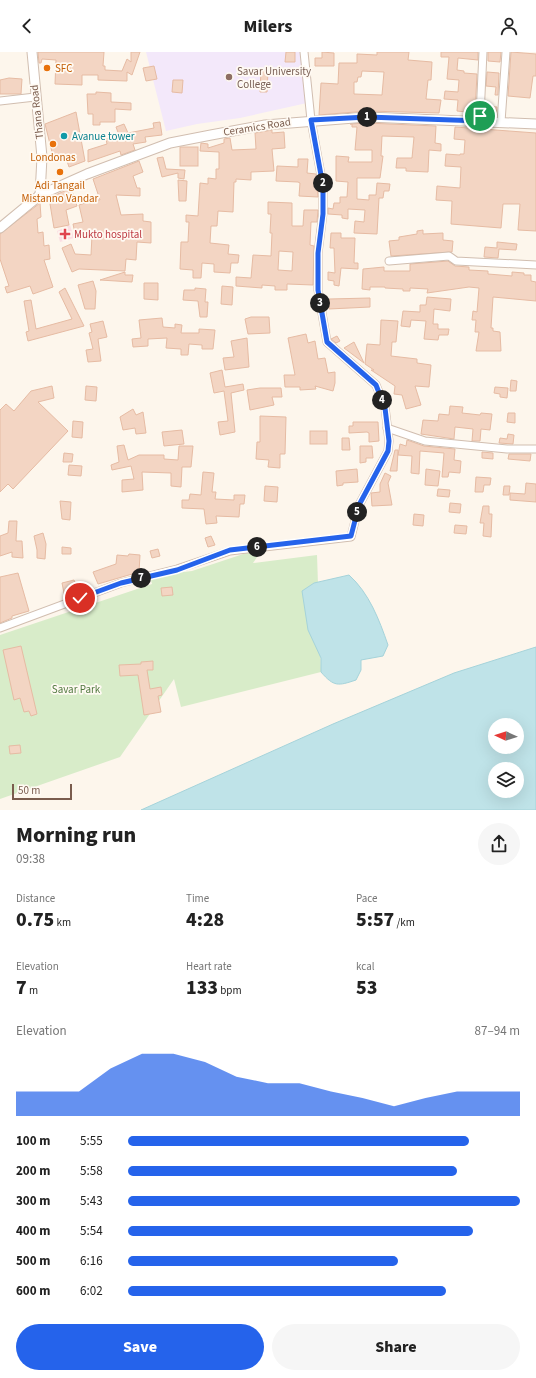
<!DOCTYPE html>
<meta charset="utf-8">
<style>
body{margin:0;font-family:"Source Sans 3",sans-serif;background:#f6f6f6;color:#222;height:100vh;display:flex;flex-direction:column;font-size:15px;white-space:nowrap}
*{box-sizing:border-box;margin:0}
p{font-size:13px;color:#767676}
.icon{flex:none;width:22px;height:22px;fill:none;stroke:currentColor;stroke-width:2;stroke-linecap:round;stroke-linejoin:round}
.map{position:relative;height:758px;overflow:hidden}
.drawer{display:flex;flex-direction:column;background:#fff;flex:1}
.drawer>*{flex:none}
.needle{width:26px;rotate:274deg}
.buttons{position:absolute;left:488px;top:666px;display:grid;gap:8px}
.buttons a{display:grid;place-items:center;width:36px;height:36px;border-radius:50%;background:#fff;box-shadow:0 4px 16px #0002;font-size:20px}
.scale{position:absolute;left:12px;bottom:10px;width:60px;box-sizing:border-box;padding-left:4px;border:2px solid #7a5c4d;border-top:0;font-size:11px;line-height:14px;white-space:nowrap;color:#7a5c4d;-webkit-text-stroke:3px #fffaf3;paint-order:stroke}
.pin{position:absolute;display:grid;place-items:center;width:34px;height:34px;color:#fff;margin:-17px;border:2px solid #fff;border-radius:50%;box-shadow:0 1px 4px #0007}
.km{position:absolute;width:20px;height:20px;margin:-10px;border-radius:50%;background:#222;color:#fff;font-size:11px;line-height:20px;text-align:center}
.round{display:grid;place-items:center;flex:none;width:42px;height:42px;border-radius:21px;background:#f6f6f6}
.headline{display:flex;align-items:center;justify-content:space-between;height:68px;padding:0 16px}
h1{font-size:22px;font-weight:800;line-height:30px}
.metrics{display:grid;grid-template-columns:repeat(3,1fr);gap:6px;height:68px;padding:4px 16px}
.metrics div{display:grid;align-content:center}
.metrics b{font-size:20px;font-weight:800}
.metrics small{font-size:11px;font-weight:400}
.metrics p{font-size:11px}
.chart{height:112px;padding:8px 16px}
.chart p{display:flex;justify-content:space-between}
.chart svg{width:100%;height:72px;margin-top:4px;fill:#2563eb;opacity:.7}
.button{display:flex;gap:8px;margin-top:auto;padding:8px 16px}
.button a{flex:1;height:46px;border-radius:24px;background:#2563eb;color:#fff;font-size:16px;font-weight:800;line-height:46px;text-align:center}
.button a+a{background:#f6f6f6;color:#222}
ul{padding:0 16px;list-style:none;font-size:13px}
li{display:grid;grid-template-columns:64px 48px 1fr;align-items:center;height:30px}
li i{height:10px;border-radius:5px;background:#2563eb}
header{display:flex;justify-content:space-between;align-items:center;height:52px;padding:0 16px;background:#fff;font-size:18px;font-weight:800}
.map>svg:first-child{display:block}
.education{fill:#f3e8fa}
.medical{fill:#fbdfe3}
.green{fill:#d8ecc9}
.water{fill:#bfe3e8;stroke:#a5d3da;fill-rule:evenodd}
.building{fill:#f3d5c3;stroke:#e6bba3;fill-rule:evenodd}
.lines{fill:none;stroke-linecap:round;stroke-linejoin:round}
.minor-casing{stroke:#d1beb0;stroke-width:9}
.tertiary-casing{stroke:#d1beb0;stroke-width:11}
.minor{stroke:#fff;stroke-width:7}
.tertiary{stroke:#fff;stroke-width:9}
.route-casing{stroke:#fff;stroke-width:8}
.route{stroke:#2563eb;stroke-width:5}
.food-dot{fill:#e8710a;stroke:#fffaf3;stroke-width:1.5}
.education-dot{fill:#8d6e63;stroke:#fffaf3;stroke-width:1.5}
.culture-dot{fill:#0f9aa8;stroke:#fffaf3;stroke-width:1.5}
.health-dot{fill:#e0444e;stroke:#fffaf3;stroke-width:1.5}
.labels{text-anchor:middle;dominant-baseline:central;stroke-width:3.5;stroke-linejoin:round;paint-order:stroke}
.food-label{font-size:11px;fill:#c56008;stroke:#fffaf3}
.education-label{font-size:11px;fill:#785e54;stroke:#fffaf3;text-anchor:start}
.street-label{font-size:11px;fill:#7a5c4d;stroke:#fffaf3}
.culture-label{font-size:11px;fill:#0d838f;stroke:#fffaf3;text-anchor:start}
.health-label{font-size:11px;fill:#be3a42;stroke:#fffaf3;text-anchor:start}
.park-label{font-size:11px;fill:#537a41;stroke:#fffaf3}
</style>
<header><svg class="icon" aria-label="back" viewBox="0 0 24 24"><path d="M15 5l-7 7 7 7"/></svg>Milers<svg class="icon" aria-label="person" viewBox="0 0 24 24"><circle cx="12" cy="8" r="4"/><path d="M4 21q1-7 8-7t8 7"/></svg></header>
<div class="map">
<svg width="536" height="758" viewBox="0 0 536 758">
<rect width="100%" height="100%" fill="#fdf6ec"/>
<polygon class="education" points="146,0 304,0 307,51 240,66 197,72 166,79"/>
<polygon class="medical" points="70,173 74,186 60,190 57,179"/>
<polygon class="green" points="264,495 253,511 317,503 321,620 181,655 174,627 120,705 0,747 0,583 152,532 150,524 192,519"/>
<g class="water">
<path d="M349,523C369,541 379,567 388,593L383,604L361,608V618L356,628C338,634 334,635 321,620V606L308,578L302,539L314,531Z"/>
<path d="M536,595V758H141L333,672L454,621ZM495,673H517V695H495ZM495,717H517V739H495Z"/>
</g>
<g class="building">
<polygon points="38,0 104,0 103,14 105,14 105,18 122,19 127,7 131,10 131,0 140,0 132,23 127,20 127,29 98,28 98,23 82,23 82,33 55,32 56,8 42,7 41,11 39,11"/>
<polygon points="286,0 295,0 295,10 285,10"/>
<polygon points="322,0 334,1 334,14 315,14 315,6 322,6"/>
<path d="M377,0H409L408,8L432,10L431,28H428L426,47L441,48L439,61L367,59L319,63L321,31L338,32L339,11H357V2L377,3ZM362,19L384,20L382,43L354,42V30H357L358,25H361Z"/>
<polygon points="441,0 478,0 478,8 458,6 457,18 464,19 464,21 477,22 475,61 457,59 458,48 444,47 445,39 458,40 459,28 447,27 449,5 441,5"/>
<polygon points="488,0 501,0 500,10 488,9"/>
<polygon points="511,0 536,2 536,24 533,24 530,46 508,44"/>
<polygon points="154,14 157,27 146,29 143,16"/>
<polygon points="261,18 268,19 267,40 260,40"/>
<polygon points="487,20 499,21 498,43 495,43 496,35 486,34"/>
<polygon points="9,26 22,27 21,42 0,42 0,28"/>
<polygon points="173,28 183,28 182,41 172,40"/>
<polygon points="96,40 111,41 111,50 131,51 131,58 115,57 115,70 100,70 100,73 93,73 93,62 88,62 87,42 96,42"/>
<polygon points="485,54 497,55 496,63 485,62"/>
<polygon points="76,60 85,109 69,115 65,103 54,108 45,72"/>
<polygon points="160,70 162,83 145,85 146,90 133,92 135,98 121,103 120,99 88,110 88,98 107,92 106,87 119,83 116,75 124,72 128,81 154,76 153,71"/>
<polygon points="367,71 436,74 435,91 441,92 441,99 429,98 428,120 406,119 406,116 396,116 397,106 412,106 414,85 382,84 381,104 383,104 380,126 357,126 357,147 369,148 369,143 376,143 377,131 390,132 389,139 384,139 383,146 379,146 377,182 354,181 355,169 364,170 365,158 348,157 348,167 342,166 342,163 328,162 328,156 333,157 334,151 340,151 340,145 347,145 348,130 336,129 336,104 349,105 348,110 372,110 372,98 355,98 357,75 352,75 352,72 350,72"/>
<polygon points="455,75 536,81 536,179 518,178 520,152 503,152 501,176 451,172 452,149 436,148 437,134 460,136 461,115 445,114 446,102 460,103 460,102 464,102 465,88 454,87"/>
<polygon points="272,78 272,81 284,80 285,96 272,97 274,119 251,120 251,128 236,127 236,130 234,130 233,160 218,159 217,174 211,174 210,191 229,193 228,202 239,203 238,211 231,211 230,221 214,220 214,212 202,211 201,226 193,226 193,218 180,217 181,190 188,190 189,170 186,170 186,163 198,164 200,131 208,132 208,126 216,127 216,117 219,117 219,100 200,99 201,91 208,92 208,96 224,91 224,87 230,86 232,98 256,97 255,81"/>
<rect x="180" y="95" width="18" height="19"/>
<polygon points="163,105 166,117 185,118 184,127 178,126 178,121 162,125 157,106"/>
<polygon points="298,107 308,107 307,121 316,122 318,145 299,144 300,131 298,130 276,129 277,114 298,115"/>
<polygon points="139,109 143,120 133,124 137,136 140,136 140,144 116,143 121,163 143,162 143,169 151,170 151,191 137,190 136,208 126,207 125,219 79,217 72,220 62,196 71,192 75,202 91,203 92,183 76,186 73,172 83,170 79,153 94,148 100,148 93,127"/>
<polygon points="178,128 187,129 186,149 179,149"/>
<polygon points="71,136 77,154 66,158 69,173 54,176 49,146"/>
<path d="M268,150L292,151V174H303L304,158H318L317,170H311L310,193L314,194L313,233L287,232V238H275V234L262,233V236L236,234V225L251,226L253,203L271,204L272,181H270L271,162H268ZM279,199L293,200L292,219L278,218Z"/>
<polygon points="40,151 41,165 37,167 38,181 43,180 44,194 49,193 50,207 44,208 53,235 33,242 30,234 7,241 5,235 9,234 0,207 0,182"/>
<polygon points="423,178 423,182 443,181 443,188 453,189 452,200 391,204 389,189 399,188 399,185 417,182 417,179"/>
<polygon points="331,181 341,181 341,186 355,186 354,211 358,211 358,217 341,216 339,234 334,233 334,229 328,228 328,220 335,221 334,196 330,196"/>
<polygon points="497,190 517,192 516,198 499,197 498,206 484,205 485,195 497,196"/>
<polygon points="448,209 455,214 469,215 469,218 488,219 488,222 512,224 512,220 524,221 524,223 531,223 531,229 536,230 536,249 493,245 491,276 493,276 493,279 500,280 501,299 476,299 479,280 475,280 476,268 472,268 473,259 477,260 479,236 469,235 427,241 428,237 410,236 410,239 403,239 403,237 385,236 385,235 370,235 370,238 362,237 363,217 384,215 384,219 410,219 410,212"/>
<polygon points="125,220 125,223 133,223 132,230 100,228"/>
<polygon points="93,229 96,239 95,257 85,257 78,233"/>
<polygon points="144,231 158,231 158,248 144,247"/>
<polygon points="222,234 233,235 232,253 221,252"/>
<polygon points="65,236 84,274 28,289 26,280 29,279 24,249 31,248 36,277 72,267 59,240"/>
<polygon points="195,236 206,237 205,250 208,250 207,265 200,265 198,249 183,248 184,238 195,238"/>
<polygon points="427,245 451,247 450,259 434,257 433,272 438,272 438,277 449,277 448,283 439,283 438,288 424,287 426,269 411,268 410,275 401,274 403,259 420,260 420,253 426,253"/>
<polygon points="370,246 370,255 329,257 329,247"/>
<polygon points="251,265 269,265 270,281 248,282 245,267"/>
<polygon points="162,266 163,275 175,276 175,272 182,273 181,281 199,281 199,277 215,278 213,297 202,297 202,293 189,292 188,303 181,303 181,297 166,296 167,286 148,287 148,294 133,295 132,287 141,286 139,268"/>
<polygon points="381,268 398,269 396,290 392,290 391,304 417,307 417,311 431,313 429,335 415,334 421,353 406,357 402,343 394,342 395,334 371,318 374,318 365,312 367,292 380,293"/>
<polygon points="103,269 107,285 98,287 101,309 88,310 86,298 93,297 89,281 92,280 90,272"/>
<polygon points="306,282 308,291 315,289 318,307 325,306 328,321 335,320 335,331 333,339 315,334 316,337 300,338 300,335 285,335 284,323 295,323 288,286"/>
<polygon points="337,284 340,289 336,291 331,287"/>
<polygon points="247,286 249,315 225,318 223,306 234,305 231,289"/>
<polygon points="354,290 364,311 344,296"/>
<polygon points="222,318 225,335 243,332 244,338 231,341 235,380 220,383 218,370 228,369 224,339 214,341 210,321"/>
<polygon points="511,328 517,329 516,339 510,339"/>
<polygon points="52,334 54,346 38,350 68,379 13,437 8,432 0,440 0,358 6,352 14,359 31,339"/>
<polygon points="86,334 97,335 96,349 85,348"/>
<polygon points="495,335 508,336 507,346 500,345 500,342 494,341"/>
<polygon points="260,336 281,336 282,345 272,345 274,353 250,358 247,338"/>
<polygon points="450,354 463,355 462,361 480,363 481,361 492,362 490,378 481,377 480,389 472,389 473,377 455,375 454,387 421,382 423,368 438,369 439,362 449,363"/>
<polygon points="133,357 136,363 143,360 146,381 136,382 135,376 123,378 120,365"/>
<polygon points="508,361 515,361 515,371 507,370"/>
<polygon points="260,364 286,365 285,402 280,402 280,416 268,415 269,408 256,407 257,390 260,390"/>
<polygon points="73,369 83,370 82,386 72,385"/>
<polygon points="353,370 378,370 379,389 369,390 369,381 367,380 349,381 349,374 353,374"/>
<polygon points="182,378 184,392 164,394 162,380"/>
<rect x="310" y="379" width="17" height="13"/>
<polygon points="508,382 514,383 513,392 499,391 500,386 507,387"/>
<polygon points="342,386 349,386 350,398 342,398"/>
<polygon points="407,388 424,394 455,397 454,408 461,409 460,421 449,420 448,425 442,425 444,401 420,399 419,422 411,421 412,404 398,403 400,392 406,394"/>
<polygon points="124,393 128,408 139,403 164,403 164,407 178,408 179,394 193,394 191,415 182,415 181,435 171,434 171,421 142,420 143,438 122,440 122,428 134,427 131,414 112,418 111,413 119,410 117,394"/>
<polygon points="360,394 372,394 373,406 366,406 366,410 360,411"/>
<polygon points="395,398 398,398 397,419 390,419"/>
<polygon points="482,400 493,401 493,407 482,406"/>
<polygon points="64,401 73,402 72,410 63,410"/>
<polygon points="509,402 531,402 530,409 508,407"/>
<polygon points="69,413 82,414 81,424 68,423"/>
<polygon points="357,417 358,430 343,431 343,433 337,434 336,419"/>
<polygon points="426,417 440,419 438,434 425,433"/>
<polygon points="203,420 214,421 212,440 216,440 215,447 234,448 234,443 245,443 244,452 240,452 239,465 216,464 217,471 206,472 204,457 182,456 182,448 189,448 190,442 201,443"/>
<polygon points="385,421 391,424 388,431 392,453 372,454 371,441 380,440 380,432"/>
<polygon points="476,425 491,426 490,433 484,433 483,440 475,440"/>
<polygon points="526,431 536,432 536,450 510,448 510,441 525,442"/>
<polygon points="265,434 278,435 277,450 264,449"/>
<polygon points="504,434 510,434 509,443 503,443"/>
<polygon points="438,437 450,438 449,445 437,444"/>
<polygon points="60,449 71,450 70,468 62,467"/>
<polygon points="450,451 461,452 460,461 449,460"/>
<polygon points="483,454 489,454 489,462 492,462 491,485 483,484 484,471 480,471"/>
<polygon points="414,462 424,463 423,474 413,473"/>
<polygon points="9,469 17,469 16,489 22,489 23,506 12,505 12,500 0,504 0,484 8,481"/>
<polygon points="455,473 467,474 466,482 454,481"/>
<polygon points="43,481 46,492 45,507 37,506 37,498 34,484"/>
<polygon points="211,484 215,493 208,495 205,486"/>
<polygon points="62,495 71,496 71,502 62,502"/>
<polygon points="158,497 160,504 152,506 150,499"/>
<polygon points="129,502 140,503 139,520 98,532 93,520 116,512 117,503 128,504"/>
<polygon points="18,521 29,559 12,564 12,566 0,571 0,525"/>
<polygon points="74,528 79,541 65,546 62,531"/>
<polygon points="172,535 173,543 162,544 161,536"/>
<polygon points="21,594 37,662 31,664 29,659 24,660 20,646 14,648 3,598"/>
<polygon points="153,609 153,618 147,618 150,637 161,635 162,643 158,644 161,660 144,663 138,623 120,624 119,613 141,612 141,610"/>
<polygon points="20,693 21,701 10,702 9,694"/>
</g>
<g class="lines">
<g class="minor-casing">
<g id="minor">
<polyline points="0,49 35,45"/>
<polyline points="481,69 480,64 483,0"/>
<polyline points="501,70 506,0"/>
<polyline points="389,209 449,204 456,209 536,213"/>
<polyline points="387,376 425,389 507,397 536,397"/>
<polyline points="0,576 121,531 177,517 230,499 351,485 359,453 388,399 389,389 385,355 376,333 327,290 318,238 318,201 323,161 323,134 311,68 304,0"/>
</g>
</g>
<g class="tertiary-casing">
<g id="tertiary">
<polyline points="32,0 42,105 40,143"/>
<polyline points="0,176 40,143 87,122 170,91 211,83 265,73 367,65 536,72"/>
</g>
</g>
<use href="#minor" class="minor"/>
<use href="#tertiary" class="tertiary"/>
</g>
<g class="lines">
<g class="route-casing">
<polyline id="route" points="80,546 121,531 177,518 230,498 351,484 359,453 388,399 389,389 385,356 376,333 327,290 318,238 318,201 323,162 323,134 311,68 367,65 481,69 480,64"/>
</g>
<use href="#route" class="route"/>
</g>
<g class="food-dot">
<circle cx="47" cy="16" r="4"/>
<circle cx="53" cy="92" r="4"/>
<circle cx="60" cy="120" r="4"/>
</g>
<circle class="education-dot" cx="229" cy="25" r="4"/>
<circle class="culture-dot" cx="64" cy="84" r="4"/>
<path class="health-dot" d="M63 176h4v4h4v4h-4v4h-4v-4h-4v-4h4z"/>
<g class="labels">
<g class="food-label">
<text x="55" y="16" text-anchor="start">SFC</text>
<text x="53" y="105">Londonas</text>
<text x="60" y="133">Adi Tangail<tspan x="60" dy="13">Mistanno Vandar</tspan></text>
</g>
<g class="education-label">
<text x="237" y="19">Savar University<tspan x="237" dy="13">College</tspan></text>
</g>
<g class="street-label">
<text transform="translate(37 60) rotate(-96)">Thana Road</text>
<text transform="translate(257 75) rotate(-9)">Ceramics Road</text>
</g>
<g class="culture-label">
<text x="72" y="84">Avanue tower</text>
</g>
<g class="health-label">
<text x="74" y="182">Mukto hospital</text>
</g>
<g class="park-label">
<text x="76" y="637">Savar Park</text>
</g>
</g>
</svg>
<div class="buttons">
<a><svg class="needle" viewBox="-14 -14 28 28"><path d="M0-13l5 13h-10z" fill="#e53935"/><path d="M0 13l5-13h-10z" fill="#767676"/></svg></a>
<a><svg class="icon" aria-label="layers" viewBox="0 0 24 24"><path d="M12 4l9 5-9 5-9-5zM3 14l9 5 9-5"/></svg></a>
</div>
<div class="scale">50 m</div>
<div class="pin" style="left:480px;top:64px;background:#1e9e55"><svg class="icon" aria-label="arrive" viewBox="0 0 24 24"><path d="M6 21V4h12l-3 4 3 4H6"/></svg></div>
<div class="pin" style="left:80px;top:546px;background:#d93025"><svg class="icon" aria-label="check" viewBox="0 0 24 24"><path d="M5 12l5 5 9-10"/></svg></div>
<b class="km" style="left:367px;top:65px">1</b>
<b class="km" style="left:323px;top:131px">2</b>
<b class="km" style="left:320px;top:251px">3</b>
<b class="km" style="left:382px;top:348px">4</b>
<b class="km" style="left:357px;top:460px">5</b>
<b class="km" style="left:257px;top:495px">6</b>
<b class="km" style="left:141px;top:526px">7</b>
</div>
<section class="drawer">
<div class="headline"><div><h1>Morning run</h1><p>09:38</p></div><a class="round"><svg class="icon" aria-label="share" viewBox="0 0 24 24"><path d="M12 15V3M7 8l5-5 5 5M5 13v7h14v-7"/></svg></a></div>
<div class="metrics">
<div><p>Distance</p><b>0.75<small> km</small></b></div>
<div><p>Time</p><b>4:28</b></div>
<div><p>Pace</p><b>5:57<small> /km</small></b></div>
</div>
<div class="metrics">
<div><p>Elevation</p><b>7<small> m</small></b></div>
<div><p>Heart rate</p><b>133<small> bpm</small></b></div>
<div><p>kcal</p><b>53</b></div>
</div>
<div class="chart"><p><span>Elevation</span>87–94 m</p>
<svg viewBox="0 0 160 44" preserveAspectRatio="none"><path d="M0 44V29L10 29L20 29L30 15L40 6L50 6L60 11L70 20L80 24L90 24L100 29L110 33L120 38L130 33L140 29L150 29L160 29V44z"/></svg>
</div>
<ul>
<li><b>100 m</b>5:55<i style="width:87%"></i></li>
<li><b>200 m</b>5:58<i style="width:84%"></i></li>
<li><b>300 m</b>5:43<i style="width:100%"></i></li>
<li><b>400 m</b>5:54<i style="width:88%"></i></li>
<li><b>500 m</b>6:16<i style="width:69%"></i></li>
<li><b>600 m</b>6:02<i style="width:81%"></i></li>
</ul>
<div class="button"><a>Save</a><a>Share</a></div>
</section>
